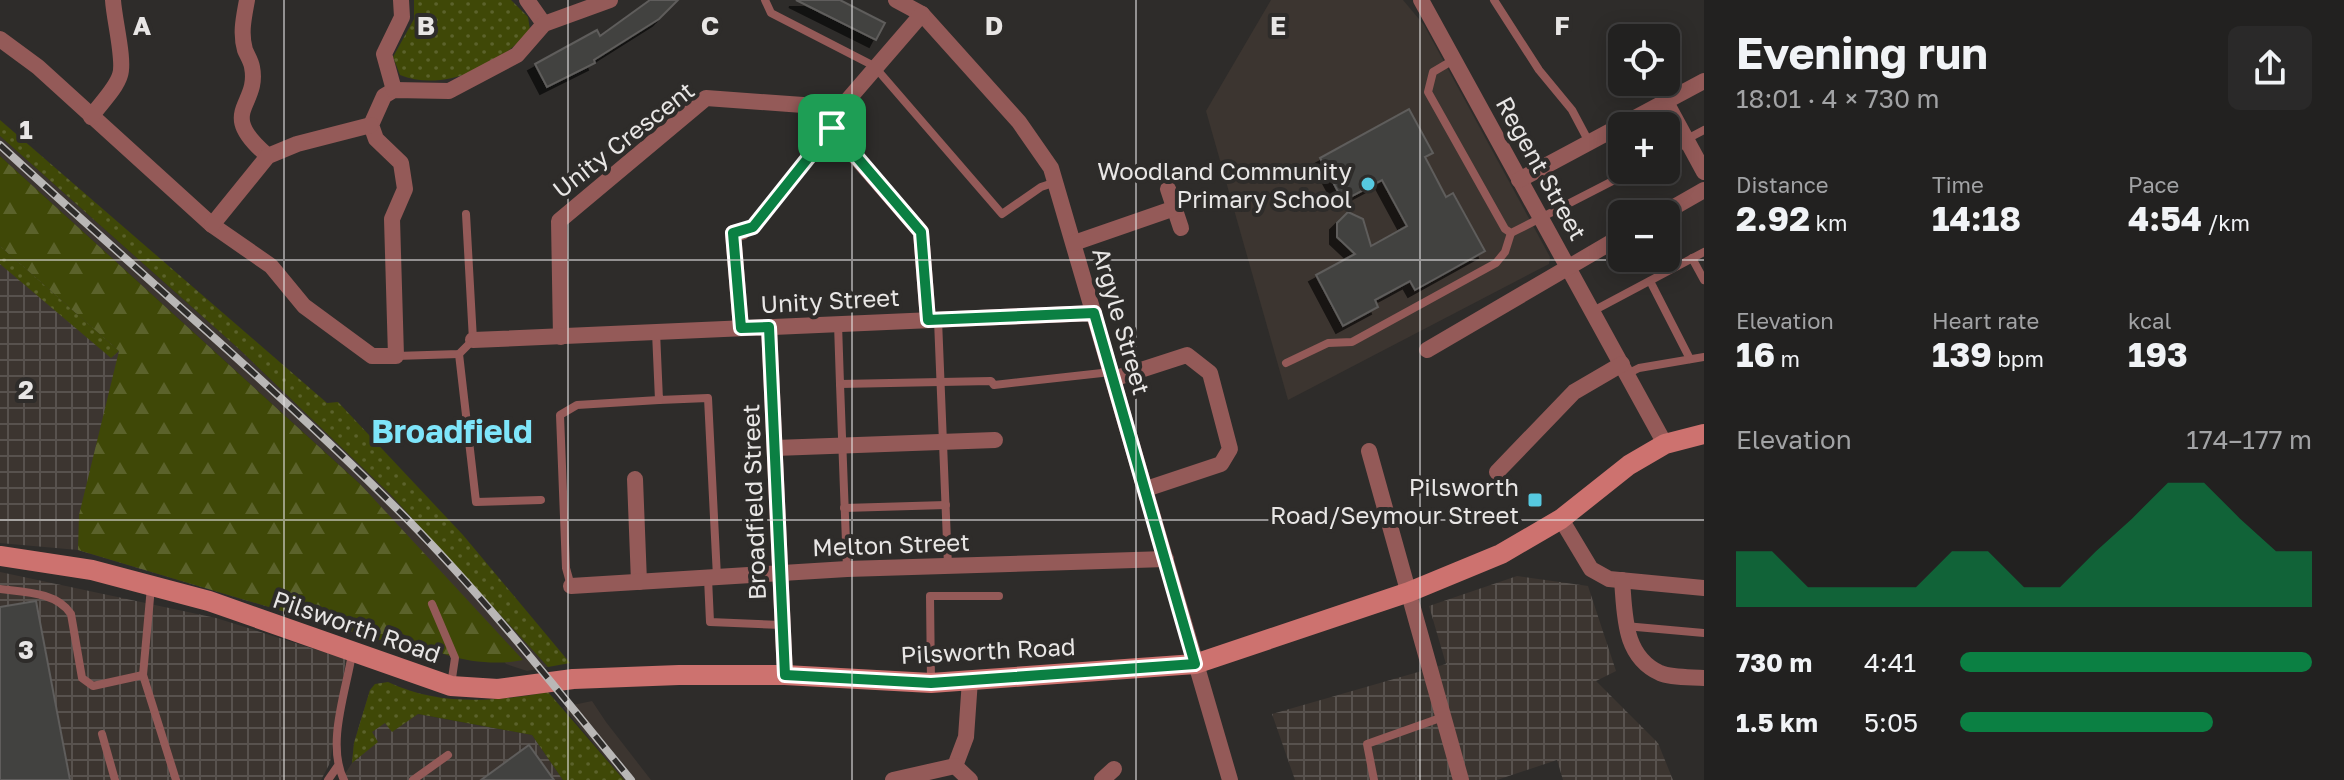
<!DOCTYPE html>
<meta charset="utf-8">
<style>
body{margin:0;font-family:"Golos Text",sans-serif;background:#2a2929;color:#f1f3f6;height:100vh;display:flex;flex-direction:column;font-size:30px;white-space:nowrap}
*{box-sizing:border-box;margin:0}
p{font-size:26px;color:#a2a3a5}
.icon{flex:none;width:44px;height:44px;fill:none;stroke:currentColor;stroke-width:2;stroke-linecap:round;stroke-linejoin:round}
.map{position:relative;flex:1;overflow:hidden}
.panel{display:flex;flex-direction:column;background:#222120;width:640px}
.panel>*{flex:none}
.buttons{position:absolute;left:1608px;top:24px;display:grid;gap:16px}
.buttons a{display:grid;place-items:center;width:72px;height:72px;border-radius:12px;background:#222120;box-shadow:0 4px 20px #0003,0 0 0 2px #3f3e3e;font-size:40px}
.pin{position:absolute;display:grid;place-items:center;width:68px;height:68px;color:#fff;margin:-34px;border-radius:16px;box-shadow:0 4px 12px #0006}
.round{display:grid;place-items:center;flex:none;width:84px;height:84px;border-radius:12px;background:#2a2929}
.summary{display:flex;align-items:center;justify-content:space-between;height:136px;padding:0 32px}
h1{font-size:44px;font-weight:700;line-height:60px}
.figures{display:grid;grid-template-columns:repeat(3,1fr);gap:12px;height:136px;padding:8px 32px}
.figures div{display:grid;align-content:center}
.figures b{font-size:34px;font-weight:700}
.figures small{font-size:22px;font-weight:400}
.figures p{font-size:22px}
.chart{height:224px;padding:16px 32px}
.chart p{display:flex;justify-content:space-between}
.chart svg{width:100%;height:144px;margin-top:8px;fill:#0b8043;opacity:.7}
ul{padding:0 32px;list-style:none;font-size:26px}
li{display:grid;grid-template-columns:128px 96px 1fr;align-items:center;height:60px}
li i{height:20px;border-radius:10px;background:#0b8043}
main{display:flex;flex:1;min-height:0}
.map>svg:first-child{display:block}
.built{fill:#3c3530}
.industrial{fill:url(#industrial-grid)}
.grass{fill:url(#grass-dots)}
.forest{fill:url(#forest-firs)}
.building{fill:#434240;stroke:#5e5d5b;stroke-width:2;filter:url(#shadow)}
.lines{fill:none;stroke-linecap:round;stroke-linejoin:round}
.path{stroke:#817f7d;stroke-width:3;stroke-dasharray:4 6;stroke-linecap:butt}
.lane{stroke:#945a58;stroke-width:8}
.street{stroke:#945a58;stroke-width:16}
.secondary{stroke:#cd726f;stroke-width:20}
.rail-casing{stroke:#b9b7b6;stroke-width:8}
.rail{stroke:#2e2c2a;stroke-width:5;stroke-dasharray:15;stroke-linecap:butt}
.route-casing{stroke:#fff;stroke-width:16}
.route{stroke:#0b8043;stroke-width:10}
.grid{fill:none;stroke:#e8e6e5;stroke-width:2;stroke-opacity:0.55}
.poi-dot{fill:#56c9e0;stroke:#2e2c2a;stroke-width:3}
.labels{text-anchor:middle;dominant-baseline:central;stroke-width:8;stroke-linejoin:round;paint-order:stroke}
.street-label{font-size:24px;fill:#e8e6e5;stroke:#2e2c2a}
.poi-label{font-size:24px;fill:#e8e6e5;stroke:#2e2c2a;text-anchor:end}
.district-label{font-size:32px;font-weight:bold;fill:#7ee5fa;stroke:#2e2c2a}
.grid-label{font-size:26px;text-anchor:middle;font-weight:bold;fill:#e8e6e5;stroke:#2e2c2a;stroke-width:8;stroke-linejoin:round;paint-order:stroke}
</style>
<main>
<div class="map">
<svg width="1704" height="780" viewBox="0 0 1704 780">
<defs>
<pattern id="industrial-grid" width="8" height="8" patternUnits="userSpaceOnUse" patternTransform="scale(2)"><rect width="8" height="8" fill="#3c3530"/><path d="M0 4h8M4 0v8" fill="none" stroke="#58524e"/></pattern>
<pattern id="grass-dots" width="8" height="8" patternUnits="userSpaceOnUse" patternTransform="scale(2)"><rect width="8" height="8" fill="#3f4807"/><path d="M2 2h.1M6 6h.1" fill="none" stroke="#5b622b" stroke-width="1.8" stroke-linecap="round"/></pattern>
<pattern id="forest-firs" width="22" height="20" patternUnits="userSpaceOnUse" patternTransform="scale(2)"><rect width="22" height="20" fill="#3f4807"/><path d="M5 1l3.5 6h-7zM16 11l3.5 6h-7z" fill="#5b622b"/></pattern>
<filter id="shadow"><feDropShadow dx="-7" dy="7" stdDeviation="0" flood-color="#0009"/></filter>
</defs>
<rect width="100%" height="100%" fill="#2e2c2a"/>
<g class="built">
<polygon points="1271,0 1403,0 1424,25 1550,257 1549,264 1288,400 1206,111"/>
<polygon points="0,136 239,349 390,494 548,667 527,671 506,664 360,484 0,156"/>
<polygon points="592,701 606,722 651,780 624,780 563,707"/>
</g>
<g class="industrial">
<polygon points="0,228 346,569 404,634 379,640 78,550 0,543"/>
<polygon points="0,572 216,618 346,659 330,763 321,780 0,780"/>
<polygon points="1517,576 1588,586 1616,671 1596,681 1658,743 1673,780 1563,780 1557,760 1497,780 1295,780 1272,714 1446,664 1429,606"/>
<polygon points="370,690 417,714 532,735 563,780 341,780 352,763 354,743"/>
</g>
<g class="grass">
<path d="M414,0H511L528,17L530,30C501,65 444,93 400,75L393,57L414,19Z"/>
<polygon points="0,120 327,403 338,402 463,535 570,663 548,667 390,494 239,349 0,136"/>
<polygon points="0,246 119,351 111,358 0,264"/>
<path d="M388,682C438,706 495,702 548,692L624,780H563L532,735L418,714L392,732L385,723L372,732L378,742L352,763L354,743L370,690L375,684Z"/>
</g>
<path class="forest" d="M0,156L360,484L523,660C485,668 435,657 403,634L379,640L78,550L79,515L119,351L0,246Z"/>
<g class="building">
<polygon points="650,0 678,0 659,19 594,60 595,63 547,87 535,64 597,30 600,36"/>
<polygon points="796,0 840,0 885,23 876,40"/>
<polygon points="1409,109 1433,153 1425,157 1446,197 1453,193 1485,251 1415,290 1410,281 1375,300 1378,307 1343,326 1316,275 1355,254 1337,237 1337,223 1348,212 1363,219 1371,246 1407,226 1382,180 1343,201 1320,158"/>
<polygon points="36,601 70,780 0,780 0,607"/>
<polygon points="529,745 554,780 481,780"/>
</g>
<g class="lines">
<polyline class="path" points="755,224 820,142"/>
<g class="lane">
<polyline points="765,0 771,13 874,66 1002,214 1041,187 1056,182"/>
<polyline points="1494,0 1539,70 1572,110 1589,142"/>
<polyline points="1455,59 1433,72 1428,92 1505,229 1511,233 1519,229 1634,170"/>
<polyline points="1687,139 1704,130"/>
<polyline points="1666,154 1688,142"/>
<polyline points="1692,258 1704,280"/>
<polyline points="1650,281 1690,359"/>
<polyline points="1593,311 1704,252"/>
<polyline points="938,320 948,566"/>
<polyline points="838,324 840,384 991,381 994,385 1111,372"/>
<polyline points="656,332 659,400 708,398 717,577"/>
<polyline points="459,354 476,502 541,500"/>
<polyline points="396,356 459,354 473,340 466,214"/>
<polyline points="1286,363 1328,343 1352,342 1496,263 1505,252 1511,233"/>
<polyline points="1627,374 1639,368 1704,357"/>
<polyline points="840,384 847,569"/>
<polyline points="844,508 946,505"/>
<polyline points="708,578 710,622 782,625"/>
<polyline points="571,586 566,568 560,415 577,405 659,400"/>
<polyline points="151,587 143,675 176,780"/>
<path d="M0,589C24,592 57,592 71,614L82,678L93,686L143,675"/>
<polyline points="432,604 455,658 451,685"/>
<polyline points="1625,626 1704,633"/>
<polyline points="931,682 930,596 999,596"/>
<polyline points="102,734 115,780"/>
<polyline points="328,780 337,767"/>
<path d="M344,780C326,745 346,691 352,654"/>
<polyline points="413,780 448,755"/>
<polyline points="1374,780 1367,744 1443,717"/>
</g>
<g class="street">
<path d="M247,0C244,17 240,33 245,50C247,55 251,61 252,67C260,107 215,111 268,156"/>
<polyline points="527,0 544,24"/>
<polyline points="896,0 922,14 1019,122 1051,168 1230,780"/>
<polyline points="1421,0 1665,444"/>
<polyline points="0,39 38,67 212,225 271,266 304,306 372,356 396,356 392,219 405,189 401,163 376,139 371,125 384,96 394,90 449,91 517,55 544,24 610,0"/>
<polyline points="394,90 384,54 402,17 401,0"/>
<polyline points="1666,102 1704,172"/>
<path d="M91,117C99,105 116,89 120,75C125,61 114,19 113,0"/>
<polyline points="827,124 922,14"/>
<polyline points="1519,180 1704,81"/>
<polyline points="1168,189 1181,228"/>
<polyline points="1662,214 1704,190"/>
<polyline points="212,225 268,156 297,144 371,125"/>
<polyline points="1074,243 1175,208"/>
<polyline points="769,327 785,675"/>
<polyline points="741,328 733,233 742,232"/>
<polyline points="561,337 559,221 706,98 803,105 827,124 921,232 928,320"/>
<polyline points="473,340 1094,313"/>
<polyline points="1427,350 1622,236"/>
<polyline points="1113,379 1187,355 1210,373 1230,449 1221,464 1146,489"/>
<polyline points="775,448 995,440"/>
<polyline points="1369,451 1461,780"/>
<polyline points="1497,472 1574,392 1622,364"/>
<polyline points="635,479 639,582"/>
<polyline points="1561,519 1591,569 1609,579 1704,588"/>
<path d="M1622,580C1625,615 1623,656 1660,673C1672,678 1691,677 1704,678"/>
<polyline points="571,586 847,569 1166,559"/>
<polyline points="955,766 966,737 970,680"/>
<polyline points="955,766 970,780"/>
<polyline points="893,780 955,766"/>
<polyline points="1102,780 1114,769"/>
</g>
<polyline class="secondary" points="0,556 92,570 209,601 451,686 498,689 573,679 679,675 785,675 931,683 1195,664 1409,592 1501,554 1561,519 1629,465 1665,444 1704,434"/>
<g class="rail-casing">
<path id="rail" d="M0,145C135,270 276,387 406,518C487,600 558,691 631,780"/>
</g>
<use href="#rail" class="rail"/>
</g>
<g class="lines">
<g class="route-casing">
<polygon id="route" points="832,128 921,232 928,320 1094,313 1195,664 931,683 785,675 769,327 741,328 733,233 753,227"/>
</g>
<use href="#route" class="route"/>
</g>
<path class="grid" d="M284,0V780M568,0V780M852,0V780M1136,0V780M1420,0V780M0,260H1704M0,520H1704"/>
<g class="poi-dot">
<circle cx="1368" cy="184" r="8"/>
<rect x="1527" y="492" width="16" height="16" rx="4"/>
</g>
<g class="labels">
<g class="street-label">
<text transform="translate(623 139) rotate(-38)">Unity Crescent</text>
<text transform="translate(1542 168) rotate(61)">Regent Street</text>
<text transform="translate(830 300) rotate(-3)">Unity Street</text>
<text transform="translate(1122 321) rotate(74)">Argyle Street</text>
<text transform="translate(753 502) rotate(-92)">Broadfield Street</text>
<text transform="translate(891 544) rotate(-2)">Melton Street</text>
<text transform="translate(357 626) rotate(19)">Pilsworth Road</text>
<text transform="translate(988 650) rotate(-3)">Pilsworth Road</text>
</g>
<g class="poi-label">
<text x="1352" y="170">Woodland Community<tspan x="1352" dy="28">Primary School</tspan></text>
<text x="1519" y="486">Pilsworth<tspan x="1519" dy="28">Road/Seymour Street</tspan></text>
</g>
<g class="district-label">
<text x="452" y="431">Broadfield</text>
</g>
</g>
<g class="grid-label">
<text x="142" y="35">A</text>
<text x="426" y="35">B</text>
<text x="710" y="35">C</text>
<text x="994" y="35">D</text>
<text x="1278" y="35">E</text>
<text x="1562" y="35">F</text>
<text x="26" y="139">1</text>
<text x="26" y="399">2</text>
<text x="26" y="659">3</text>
</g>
</svg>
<div class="buttons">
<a><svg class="icon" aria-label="locate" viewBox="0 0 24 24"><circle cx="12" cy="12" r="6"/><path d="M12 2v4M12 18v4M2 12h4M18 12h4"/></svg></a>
<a>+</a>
<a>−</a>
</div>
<div class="pin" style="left:832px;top:128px;background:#1e9e55"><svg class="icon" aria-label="arrive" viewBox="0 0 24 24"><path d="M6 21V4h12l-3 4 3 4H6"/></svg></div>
</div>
<section class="panel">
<div class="summary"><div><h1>Evening run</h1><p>18:01 · 4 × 730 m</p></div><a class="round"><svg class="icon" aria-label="share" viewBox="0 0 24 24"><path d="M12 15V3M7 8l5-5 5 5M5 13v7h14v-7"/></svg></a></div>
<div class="figures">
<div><p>Distance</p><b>2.92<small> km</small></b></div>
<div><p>Time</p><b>14:18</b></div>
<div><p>Pace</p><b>4:54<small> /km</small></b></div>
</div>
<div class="figures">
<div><p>Elevation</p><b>16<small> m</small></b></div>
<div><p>Heart rate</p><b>139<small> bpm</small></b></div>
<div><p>kcal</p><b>193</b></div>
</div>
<div class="chart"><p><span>Elevation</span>174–177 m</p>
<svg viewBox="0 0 160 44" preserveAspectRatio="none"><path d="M0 44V27L10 27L20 38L30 38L40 38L50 38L60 27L70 27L80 38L90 38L100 27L110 17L120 6L130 6L140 17L150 27L160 27V44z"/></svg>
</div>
<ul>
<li><b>730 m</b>4:41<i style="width:100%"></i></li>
<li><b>1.5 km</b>5:05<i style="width:72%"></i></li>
</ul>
</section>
</main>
